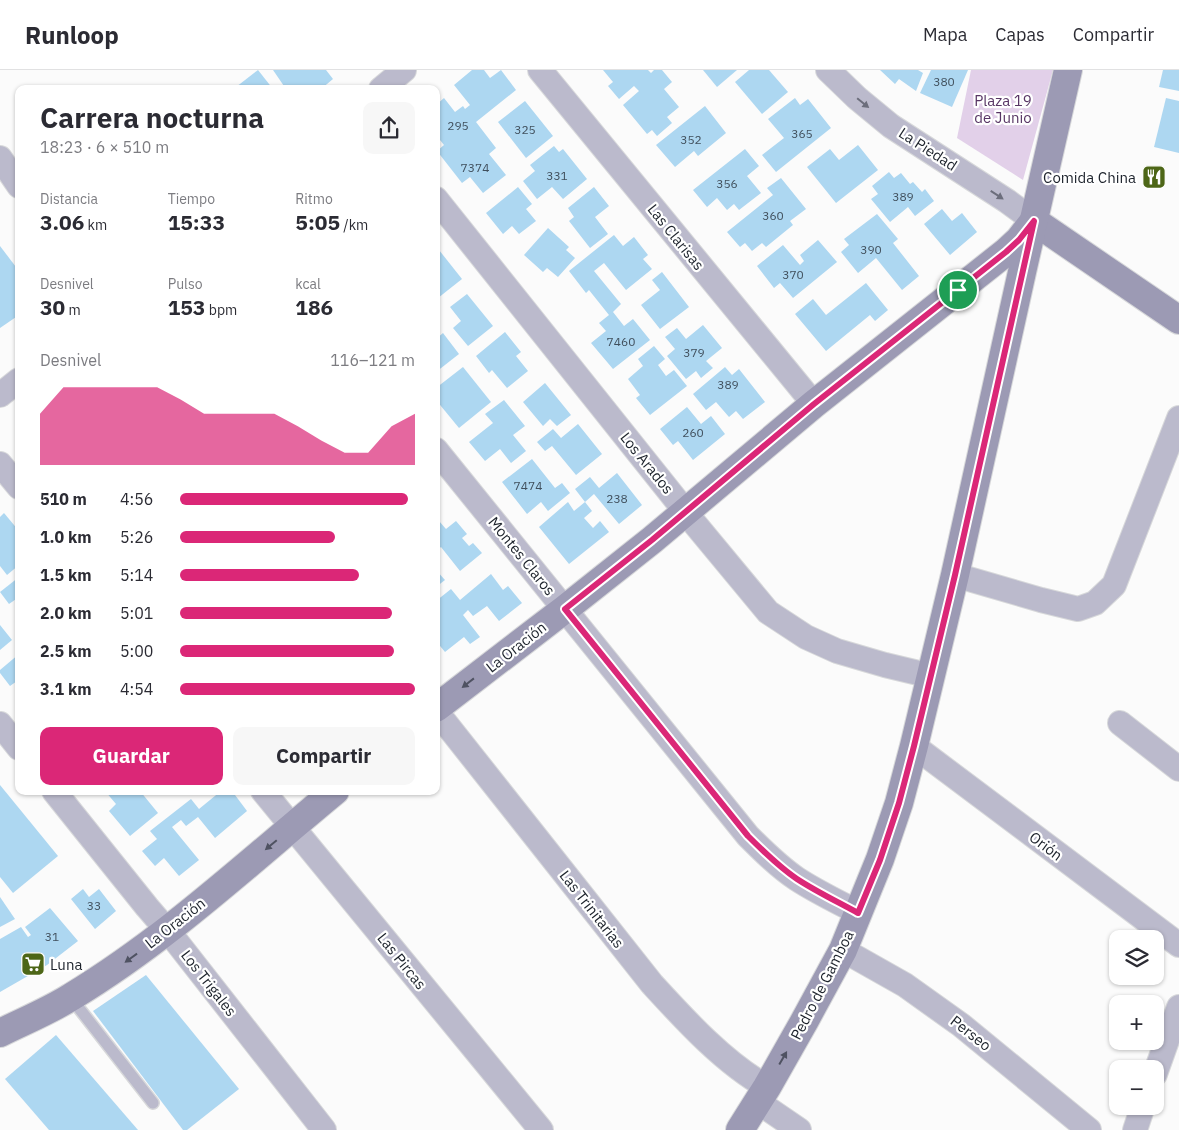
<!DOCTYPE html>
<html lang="es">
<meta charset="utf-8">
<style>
body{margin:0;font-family:"IBM Plex Sans",sans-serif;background:#f7f7f7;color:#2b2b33;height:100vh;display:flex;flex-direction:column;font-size:19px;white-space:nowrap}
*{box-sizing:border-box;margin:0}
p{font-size:16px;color:#7c7c81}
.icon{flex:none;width:28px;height:28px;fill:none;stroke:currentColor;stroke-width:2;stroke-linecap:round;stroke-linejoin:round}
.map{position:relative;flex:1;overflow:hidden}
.drawer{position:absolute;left:15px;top:15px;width:425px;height:710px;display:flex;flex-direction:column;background:#fff;border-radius:10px;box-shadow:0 1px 4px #0004}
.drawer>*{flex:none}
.tools{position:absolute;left:1109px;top:860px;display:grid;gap:10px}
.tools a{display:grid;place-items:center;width:55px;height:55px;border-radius:10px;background:#fff;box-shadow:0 1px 4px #0004;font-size:25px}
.pin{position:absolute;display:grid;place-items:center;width:42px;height:42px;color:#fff;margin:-21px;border:2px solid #fff;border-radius:50%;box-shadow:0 1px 5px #0007}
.round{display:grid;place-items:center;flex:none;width:52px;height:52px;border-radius:10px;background:#f7f7f7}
.overview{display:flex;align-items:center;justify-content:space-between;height:85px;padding:0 25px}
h1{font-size:28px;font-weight:800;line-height:38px}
.figures{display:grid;grid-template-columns:repeat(3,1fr);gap:8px;height:85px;padding:5px 25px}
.figures div{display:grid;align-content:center}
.figures b{font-size:21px;font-weight:800}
.figures small{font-size:14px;font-weight:400}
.figures p{font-size:14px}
.chart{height:140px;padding:10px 25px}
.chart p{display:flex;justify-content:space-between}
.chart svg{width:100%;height:90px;margin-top:5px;fill:#db2777;opacity:.7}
.button{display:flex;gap:10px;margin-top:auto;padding:10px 25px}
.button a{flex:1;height:58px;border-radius:10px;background:#db2777;color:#fff;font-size:20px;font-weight:800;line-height:58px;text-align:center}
.button a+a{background:#f7f7f7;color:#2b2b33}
ul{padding:0 25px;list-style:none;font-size:16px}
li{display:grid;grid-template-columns:80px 60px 1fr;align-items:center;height:38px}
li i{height:12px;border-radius:6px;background:#db2777}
header{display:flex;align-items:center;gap:30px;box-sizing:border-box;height:70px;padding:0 25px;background:#fff;border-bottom:1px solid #e1e1e2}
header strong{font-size:24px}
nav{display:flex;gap:28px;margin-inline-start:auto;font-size:18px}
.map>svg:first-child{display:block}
.green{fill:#e2d0e9}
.building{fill:#add7f1}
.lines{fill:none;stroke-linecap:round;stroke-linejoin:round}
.service-casing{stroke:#d7d8da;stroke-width:14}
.minor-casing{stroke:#d7d8da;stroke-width:26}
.secondary-casing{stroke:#d7d8da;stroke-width:30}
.service{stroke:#bbbacc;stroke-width:11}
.minor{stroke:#bbbacc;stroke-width:24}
.secondary{stroke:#9c9ab4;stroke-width:28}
.oneway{fill:#6c6e7c}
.oneway2{fill:#4f5262}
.route-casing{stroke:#fff;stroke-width:10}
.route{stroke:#db2777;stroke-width:6}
.labels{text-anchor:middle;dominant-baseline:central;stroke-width:4.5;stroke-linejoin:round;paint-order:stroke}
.number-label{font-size:12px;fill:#404f5c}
.park-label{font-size:15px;fill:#583665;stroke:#fff}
.street-label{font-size:15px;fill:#1c222b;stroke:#fff}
.poi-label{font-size:15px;fill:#1c222b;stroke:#fff;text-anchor:end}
</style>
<header>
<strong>Runloop</strong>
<nav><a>Mapa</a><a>Capas</a><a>Compartir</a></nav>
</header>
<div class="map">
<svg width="1179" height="1060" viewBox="0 0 1179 1060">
<rect width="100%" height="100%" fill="#fbfbfb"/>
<polygon class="green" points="971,0 1053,0 1023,110 957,68"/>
<g class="building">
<polygon points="258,0 273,19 237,19 236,17"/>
<polygon points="273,0 326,0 333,9 321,19 301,19 299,16 295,19 286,19"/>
<polygon points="472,0 484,0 490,8 501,0 516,20 476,52 496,78 489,84 506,105 483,123 470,107 462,113 437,81 444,75 436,65 436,35 444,28 455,42 463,36 465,39 470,35 454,15"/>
<polygon points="603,0 648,0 651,3 654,0 662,0 672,12 664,19 679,37 667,47 672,53 657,66 652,60 647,64 623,35 639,21 634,16 619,29 608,16 613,12"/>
<polygon points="703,0 737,0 717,17"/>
<polygon points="749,0 769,0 788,22 762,44 735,12"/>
<polygon points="880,0 918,0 923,3 916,21 899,9 895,14"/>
<polygon points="931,0 968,0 952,37 920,23"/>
<polygon points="1163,0 1179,0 1179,21 1159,17"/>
<polygon points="795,28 800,35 808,29 831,58 776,102 762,85 784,68 768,49"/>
<polygon points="1166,28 1179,31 1179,83 1154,77"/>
<polygon points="525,31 553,66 526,88 498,52"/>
<polygon points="705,36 726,63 698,86 694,81 675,97 656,75"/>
<polygon points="858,75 878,100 836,133 807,97 830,79 839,90"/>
<polygon points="554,76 559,82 563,79 587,109 563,129 552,117 537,129 523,111 535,101 530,95"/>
<polygon points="745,79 759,96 747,106 761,123 739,140 734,134 727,140 717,128 707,137 693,120"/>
<polygon points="889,102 894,108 901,103 910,114 913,112 922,122 925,119 934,131 915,146 908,137 890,152 871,129 878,124 872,116"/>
<polygon points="781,108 806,139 790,151 793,155 766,177 762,173 752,181 745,173 740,177 727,162 773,125 767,118"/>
<polygon points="518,117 532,134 526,139 536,151 519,164 512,156 503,164 486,143"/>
<polygon points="594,117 609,136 595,147 608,164 590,178 569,151 574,147 568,138"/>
<polygon points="942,139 952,151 962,143 977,162 950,185 924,154"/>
<polygon points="877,144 898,169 893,173 919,206 902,220 876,188 858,203 841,182 849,175 844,169"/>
<polygon points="548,158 569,177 566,180 575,188 558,207 547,198 543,202 524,185"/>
<polygon points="614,165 623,176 634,167 648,185 643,189 652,199 626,220 604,193 594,201 621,234 613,242 624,256 633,249 650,270 613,299 591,273 606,261 599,253 609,245 589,220 586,223 569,201"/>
<polygon points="818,170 837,192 793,228 780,213 774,218 757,196 783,175 800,195 804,191 800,185"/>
<polygon points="0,176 19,201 19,245 0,258"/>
<polygon points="439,180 462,209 438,228 436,226 436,183"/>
<polygon points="662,202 689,237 660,259 641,235 660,220 652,210"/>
<polygon points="866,213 888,240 875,251 870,245 826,281 795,244 813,229 826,245"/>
<polygon points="467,224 493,256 468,276 453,258 461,251 450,237"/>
<polygon points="703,255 722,278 706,291 713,298 701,308 696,301 686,309 667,286 675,279 665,267 677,258 686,269"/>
<polygon points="505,262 521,282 516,286 528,301 507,318 492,300 489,303 476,286"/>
<polygon points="443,263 459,284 436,302 436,269"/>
<polygon points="654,276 665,289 658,295 666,306 674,300 687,316 650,345 636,328 640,325 628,309 643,296 638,289"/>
<polygon points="463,297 491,332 459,358 436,330 436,318"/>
<polygon points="725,297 732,305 739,299 765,332 743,349 736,341 729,347 716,332 706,340 693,324"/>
<polygon points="545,313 571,345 557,356 550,349 543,356 523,332"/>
<polygon points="504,330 525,356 513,365 526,381 511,393 500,379 485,391 469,372 493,353 485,344"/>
<polygon points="687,337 701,354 711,346 725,364 693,390 678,371 673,375 660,359"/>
<polygon points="578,354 602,384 576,405 552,376 545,381 537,372 553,359 561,368"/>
<polygon points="532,389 555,418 562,413 570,423 548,441 541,432 527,444 502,412"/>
<polygon points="617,403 642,435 619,454 594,424 585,432 575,419 590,407 599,418"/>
<polygon points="568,432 574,441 585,432 592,441 584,448 593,458 600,451 609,462 569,494 539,457"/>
<polygon points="4,443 19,461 19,495 7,505 0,496 0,447"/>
<polygon points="439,451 446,459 456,451 467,464 462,468 469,476 473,473 482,483 460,501 441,477 436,481 436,453"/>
<polygon points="436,500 445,510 436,517"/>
<polygon points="491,504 503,520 508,516 522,533 499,551 487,536 473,546 468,540 463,545 480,567 470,574 464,567 445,582 436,571 436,543 440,539 436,534 436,531 451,519 460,530"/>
<polygon points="19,507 19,527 9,534 0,522"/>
<polygon points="0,555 12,570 0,580"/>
<polygon points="19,584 19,613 17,611 10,616 0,603 0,600"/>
<polygon points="0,715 58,786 13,823 0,807"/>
<polygon points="105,721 140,721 158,743 130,766 109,741 116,734"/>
<polygon points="221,721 232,721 247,741 215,768 198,747 186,756 181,750 172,757 199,790 179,806 164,788 155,796 142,781 157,769 150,761 191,729 199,739"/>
<polygon points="83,819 89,827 99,819 116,841 95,859 71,829"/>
<polygon points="0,827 15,849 0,857"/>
<polygon points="50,838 78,871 47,895 0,922 0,869 21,857 28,867 31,865 25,857"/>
<polygon points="146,905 239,1019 187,1060 183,1060 93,941"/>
<polygon points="56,965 138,1060 49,1060 5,1009"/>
</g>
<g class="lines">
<g class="service-casing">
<polyline id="service" points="71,928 153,1033"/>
</g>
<g class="minor-casing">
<g id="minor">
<polyline points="540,0 814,334"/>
<polyline points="828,0 857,28 891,56 1007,131 1034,151"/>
<polyline points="381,19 404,0"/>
<polyline points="0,88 19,116"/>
<polyline points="436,129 685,441 695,454 768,542 806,567 837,581 885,595 931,606"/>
<polyline points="0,325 19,310"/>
<path d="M436,380L748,766C763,781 779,797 797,809C817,822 838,832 859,843"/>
<polyline points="0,394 19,417"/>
<polyline points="955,505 1041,530 1078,539 1095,533 1114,515 1179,348"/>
<path d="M436,641L652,914C685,950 724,993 767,1017"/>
<polyline points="1120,653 1179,699"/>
<polyline points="0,654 19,678"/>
<polyline points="914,676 1179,875"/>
<polyline points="54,721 147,837 172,866 324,1060"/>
<polyline points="263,721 541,1060"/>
<polyline points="843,880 905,915 961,955 1089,1060"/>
<polyline points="1155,1004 1179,937"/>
<polyline points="758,1032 799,1060"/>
<polyline points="1135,1060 1143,1036"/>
</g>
</g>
<g class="secondary-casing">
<g id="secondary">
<polyline points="1034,151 1179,250"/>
<polyline points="436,638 565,539 652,470 814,334 1006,182 1019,170 1033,152"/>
<path d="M0,963C24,951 49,941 71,927C167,869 249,792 335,721"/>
<polyline points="740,1060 767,1017 805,950 843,880 880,789 899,733 914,676 955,505 1022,202 1068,0"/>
</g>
</g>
<use href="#service" class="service"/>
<use href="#minor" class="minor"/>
<use href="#secondary" class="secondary"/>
</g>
<defs><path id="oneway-solid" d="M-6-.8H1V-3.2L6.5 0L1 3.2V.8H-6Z" transform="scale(1.25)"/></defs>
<g class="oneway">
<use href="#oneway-solid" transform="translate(863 33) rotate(39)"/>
<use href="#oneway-solid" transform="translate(997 125) rotate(33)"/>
</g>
<g class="oneway2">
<use href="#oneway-solid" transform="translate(468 613) rotate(142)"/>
<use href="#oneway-solid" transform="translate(271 775) rotate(140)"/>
<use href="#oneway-solid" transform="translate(131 888) rotate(144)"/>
<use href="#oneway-solid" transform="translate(783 988) rotate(-60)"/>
</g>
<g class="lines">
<g class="route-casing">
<path id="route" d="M1034,151L955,505L914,676L899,733L880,790L858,843C838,832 817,822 797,809C779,797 763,781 748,766L565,539L652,470L814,334L1006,182L1019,170Z"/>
</g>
<use href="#route" class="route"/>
</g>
<defs>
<g id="restaurant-square" transform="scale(1.25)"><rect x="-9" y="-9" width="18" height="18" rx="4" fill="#4d6617" stroke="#fff"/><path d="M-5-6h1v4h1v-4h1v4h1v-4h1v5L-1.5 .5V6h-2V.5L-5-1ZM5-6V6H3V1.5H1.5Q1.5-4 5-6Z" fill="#fff"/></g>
<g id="supermarket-square" transform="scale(1.25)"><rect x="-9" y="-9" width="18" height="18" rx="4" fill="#4d6617" stroke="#fff"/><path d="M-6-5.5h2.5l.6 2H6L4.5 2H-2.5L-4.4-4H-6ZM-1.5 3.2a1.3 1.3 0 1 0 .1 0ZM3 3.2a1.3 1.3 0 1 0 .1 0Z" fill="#fff"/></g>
</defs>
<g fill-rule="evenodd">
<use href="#restaurant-square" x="1154" y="107"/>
<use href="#supermarket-square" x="33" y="894"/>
</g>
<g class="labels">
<g class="number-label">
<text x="944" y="11">380</text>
<text x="458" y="55">295</text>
<text x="525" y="59">325</text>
<text x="802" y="63">365</text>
<text x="691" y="69">352</text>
<text x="475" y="97">7374</text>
<text x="557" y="105">331</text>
<text x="727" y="113">356</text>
<text x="903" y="126">389</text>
<text x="773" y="145">360</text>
<text x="871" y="179">390</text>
<text x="793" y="204">370</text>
<text x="621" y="271">7460</text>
<text x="694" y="282">379</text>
<text x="728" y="314">389</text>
<text x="693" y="362">260</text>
<text x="528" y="415">7474</text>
<text x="617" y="428">238</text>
<text x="94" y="835">33</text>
<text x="52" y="866">31</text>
</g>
<g class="park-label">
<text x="1003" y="30">Plaza 19<tspan x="1003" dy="17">de Junio</tspan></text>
</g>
<g class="street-label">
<text transform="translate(928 79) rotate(33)">La Piedad</text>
<text transform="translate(676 167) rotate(51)">Las Clarisas</text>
<text transform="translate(647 393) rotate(51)">Los Arados</text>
<text transform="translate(522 486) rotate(51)">Montes Claros</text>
<text transform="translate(516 577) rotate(-38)">La Oración</text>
<text transform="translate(1046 776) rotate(37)">Orión</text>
<text transform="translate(592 839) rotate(52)">Las Trinitarias</text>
<text transform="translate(175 853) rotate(-38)">La Oración</text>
<text transform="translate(402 891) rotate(51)">Las Pircas</text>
<text transform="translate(209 913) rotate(52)">Los Trigales</text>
<text transform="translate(822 915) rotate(-63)">Pedro de Gamboa</text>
<text transform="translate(971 963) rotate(38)">Perseo</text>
</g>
<g class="poi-label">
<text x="1136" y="107">Comida China</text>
<text x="50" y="894" text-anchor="start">Luna</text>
</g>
</g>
</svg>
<div class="tools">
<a><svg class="icon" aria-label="layers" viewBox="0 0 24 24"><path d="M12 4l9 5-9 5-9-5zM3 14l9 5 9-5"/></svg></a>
<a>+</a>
<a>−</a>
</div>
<div class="pin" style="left:958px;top:220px;background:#1e9e55"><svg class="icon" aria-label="arrive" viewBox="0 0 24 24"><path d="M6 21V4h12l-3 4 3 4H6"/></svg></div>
<section class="drawer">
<div class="overview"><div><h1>Carrera nocturna</h1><p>18:23 · 6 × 510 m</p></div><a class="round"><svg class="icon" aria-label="share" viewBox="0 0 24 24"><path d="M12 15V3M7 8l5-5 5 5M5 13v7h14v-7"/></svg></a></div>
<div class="figures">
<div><p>Distancia</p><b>3.06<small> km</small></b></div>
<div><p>Tiempo</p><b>15:33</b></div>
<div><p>Ritmo</p><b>5:05<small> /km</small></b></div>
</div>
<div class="figures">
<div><p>Desnivel</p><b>30<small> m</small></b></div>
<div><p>Pulso</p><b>153<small> bpm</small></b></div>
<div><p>kcal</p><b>186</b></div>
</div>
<div class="chart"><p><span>Desnivel</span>116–121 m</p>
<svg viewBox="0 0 160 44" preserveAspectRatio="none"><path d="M0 44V19L10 6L20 6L30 6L40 6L50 6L60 12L70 19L80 19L90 19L100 19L110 25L120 32L130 38L140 38L150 25L160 19V44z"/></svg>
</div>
<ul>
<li><b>510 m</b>4:56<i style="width:97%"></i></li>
<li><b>1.0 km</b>5:26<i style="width:66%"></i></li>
<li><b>1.5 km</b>5:14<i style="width:76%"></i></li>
<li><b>2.0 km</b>5:01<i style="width:90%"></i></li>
<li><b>2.5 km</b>5:00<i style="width:91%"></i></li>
<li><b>3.1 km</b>4:54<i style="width:100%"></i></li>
</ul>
<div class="button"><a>Guardar</a><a>Compartir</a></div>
</section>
</div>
